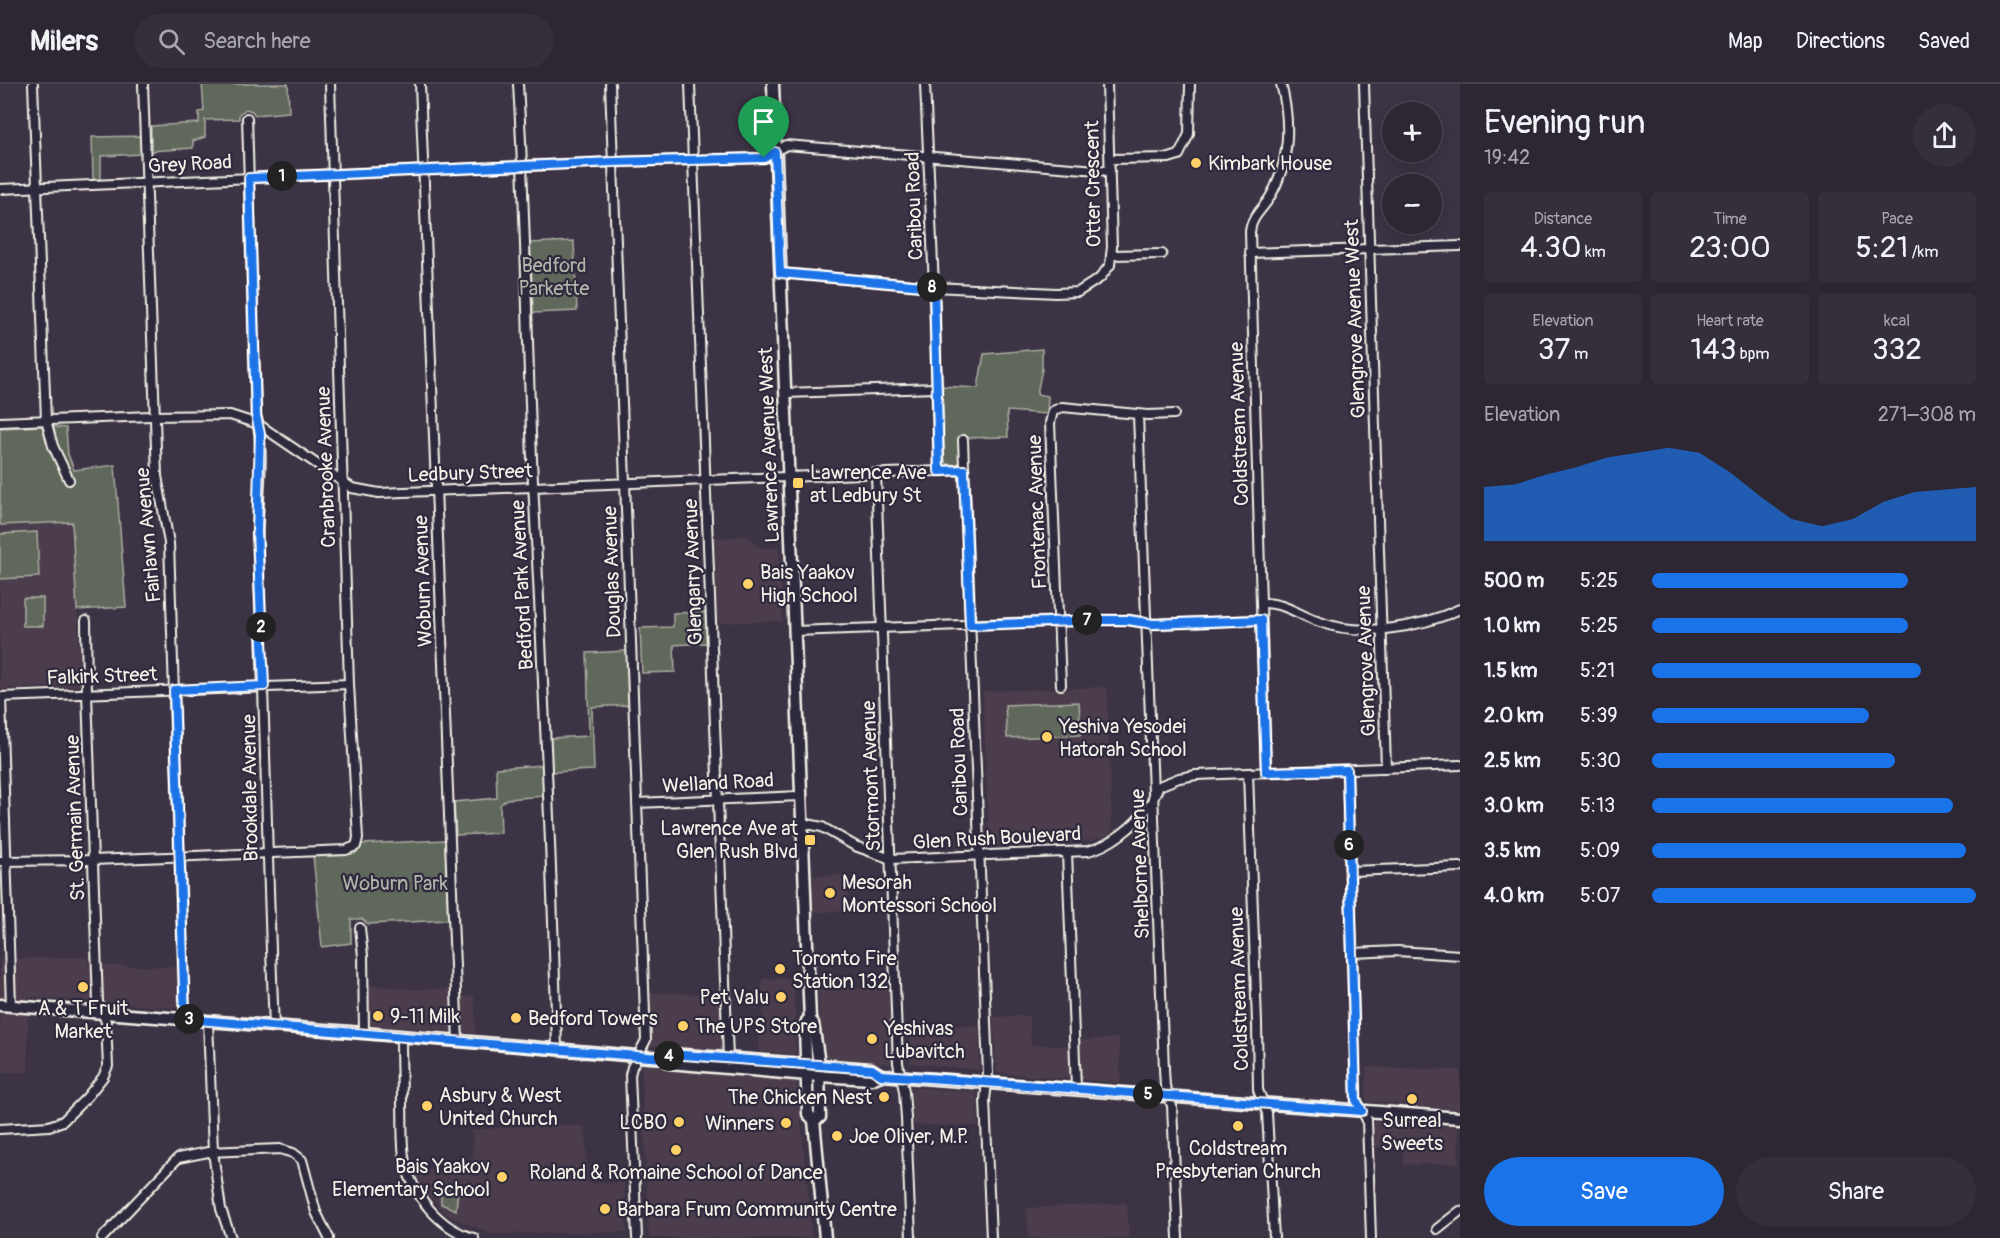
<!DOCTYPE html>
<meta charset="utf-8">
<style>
body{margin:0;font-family:Pangolin,sans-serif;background:#352e3b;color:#f1f3f6;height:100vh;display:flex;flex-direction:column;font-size:22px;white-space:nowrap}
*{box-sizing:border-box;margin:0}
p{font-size:20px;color:#a7a5ac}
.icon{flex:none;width:33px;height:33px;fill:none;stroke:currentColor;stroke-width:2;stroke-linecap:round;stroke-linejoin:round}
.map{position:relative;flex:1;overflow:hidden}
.side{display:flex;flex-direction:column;background:#2d2633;width:540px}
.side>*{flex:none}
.controls{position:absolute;left:1382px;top:18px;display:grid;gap:12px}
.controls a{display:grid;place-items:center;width:60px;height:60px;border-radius:50%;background:#2d2633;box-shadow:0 3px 15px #0003,0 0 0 2px #48434e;font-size:30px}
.pin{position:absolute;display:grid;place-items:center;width:51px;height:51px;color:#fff;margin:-62px -26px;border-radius:50% 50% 50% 0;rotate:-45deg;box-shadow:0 0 6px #0007}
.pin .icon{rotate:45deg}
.km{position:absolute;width:30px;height:30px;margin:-15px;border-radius:50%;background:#222;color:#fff;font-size:16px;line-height:30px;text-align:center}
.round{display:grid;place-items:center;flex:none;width:63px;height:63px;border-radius:32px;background:#352e3b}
.overview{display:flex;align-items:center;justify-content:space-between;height:102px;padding:0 24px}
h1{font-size:33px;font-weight:600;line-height:45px}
.stats{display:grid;grid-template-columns:repeat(3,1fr);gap:9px;height:102px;padding:6px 24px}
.stats div{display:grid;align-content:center;border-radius:6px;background:#352e3b;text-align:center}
.stats b{font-size:30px;font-weight:600}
.stats small{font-size:16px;font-weight:400}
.stats p{font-size:16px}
.chart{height:168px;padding:12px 24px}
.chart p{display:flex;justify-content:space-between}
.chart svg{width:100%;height:108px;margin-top:6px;fill:#1a73e8;opacity:.7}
.button{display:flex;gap:12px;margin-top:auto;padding:12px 24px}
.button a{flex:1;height:69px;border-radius:36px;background:#1a73e8;color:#fff;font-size:24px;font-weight:600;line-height:69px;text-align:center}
.button a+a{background:#352e3b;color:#f1f3f6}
ul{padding:0 24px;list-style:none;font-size:20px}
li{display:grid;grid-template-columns:96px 72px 1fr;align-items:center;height:45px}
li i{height:15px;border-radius:8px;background:#1a73e8}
header{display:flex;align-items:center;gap:36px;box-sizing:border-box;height:84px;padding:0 30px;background:#2d2633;border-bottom:2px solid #48434e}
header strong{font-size:28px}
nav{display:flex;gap:33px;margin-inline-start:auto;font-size:21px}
.search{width:420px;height:54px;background:#352e3b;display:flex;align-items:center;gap:15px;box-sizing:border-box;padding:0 21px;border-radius:33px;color:#a7a5ac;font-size:22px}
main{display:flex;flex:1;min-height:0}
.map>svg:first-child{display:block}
.built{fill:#4b3e4c}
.green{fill:#61685c;stroke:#aaaca2;stroke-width:1.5}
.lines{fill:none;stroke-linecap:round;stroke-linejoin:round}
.minor-casing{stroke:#f4f1e8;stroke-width:12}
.secondary-casing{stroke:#f4f1e8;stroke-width:15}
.minor{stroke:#2f2a3d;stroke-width:8}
.secondary{stroke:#2f2a3d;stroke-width:10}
.route-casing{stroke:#fff;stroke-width:12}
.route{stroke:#1a73e8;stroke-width:8}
.poi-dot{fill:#ffd166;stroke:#2f2a3d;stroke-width:2}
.labels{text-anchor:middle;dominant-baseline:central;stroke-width:4.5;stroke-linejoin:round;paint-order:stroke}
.poi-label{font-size:20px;fill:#f4f1e8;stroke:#2f2a3d;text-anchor:start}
.street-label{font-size:20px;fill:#f4f1e8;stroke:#2f2a3d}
.park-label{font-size:20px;fill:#b2b3a9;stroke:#2f2a3d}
</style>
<header>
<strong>Milers</strong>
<div class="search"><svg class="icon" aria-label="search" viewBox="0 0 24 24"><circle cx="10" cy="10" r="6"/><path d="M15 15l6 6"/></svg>Search here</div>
<nav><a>Map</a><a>Directions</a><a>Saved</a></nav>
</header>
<main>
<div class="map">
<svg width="1460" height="1154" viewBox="0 0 1460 1154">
<rect width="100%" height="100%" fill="#3c3344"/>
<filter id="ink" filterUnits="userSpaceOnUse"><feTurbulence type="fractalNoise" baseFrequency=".0167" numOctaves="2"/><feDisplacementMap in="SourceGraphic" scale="12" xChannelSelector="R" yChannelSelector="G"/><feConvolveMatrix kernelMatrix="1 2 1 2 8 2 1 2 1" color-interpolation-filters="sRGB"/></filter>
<g filter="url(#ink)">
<g class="built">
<polygon points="73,437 81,602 0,605 0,441"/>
<polygon points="748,452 760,464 779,463 783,537 717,539 714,454"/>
<polygon points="1107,603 1112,750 1090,757 989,762 983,607"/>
<polygon points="847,790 848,827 814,828 813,792"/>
<polygon points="87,873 88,881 178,883 179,924 28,913 28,988 0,988 0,875"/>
<polygon points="794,894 796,969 794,970 759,968 759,945 763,944 762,895"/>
<polygon points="367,901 408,905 449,905 451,913 474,912 476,949 368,941"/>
<polygon points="890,902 893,978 891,980 828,976 822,971 818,907"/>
<polygon points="650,909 721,910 721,968 650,962"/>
<polygon points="1029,932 1031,961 1080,962 1080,956 1119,954 1121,999 997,989 993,933"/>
<polygon points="910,940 979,942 979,986 910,979"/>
<polygon points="641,980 797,996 812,1154 649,1154"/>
<polygon points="1366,983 1460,986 1460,1026 1366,1017"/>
<polygon points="911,1003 977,1008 978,1042 913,1041"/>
<polygon points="1374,1037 1458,1043 1459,1079 1404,1081 1403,1062 1374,1063"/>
<polygon points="550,1040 585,1042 588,1099 624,1098 627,1148 492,1150 448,1132 426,1109 414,1087 473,1083 472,1046"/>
<polygon points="1127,1119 1129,1154 1028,1154 1027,1124"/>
</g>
<g class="green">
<polygon points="202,0 288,0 289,28 255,31 252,27 246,25 239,30 239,35 205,36 205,53 193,57 193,64 151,67 151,42 199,39 199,28 204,27"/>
<polygon points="142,52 143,70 101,72 101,95 93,96 92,53"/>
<polygon points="574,157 577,227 533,229 530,159"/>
<polygon points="1042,265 1042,285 1037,310 1048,312 1047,330 1007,327 1008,353 960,354 960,378 955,381 947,380 944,375 941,302 978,304 984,270"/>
<polygon points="42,342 66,344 68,370 74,386 115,381 126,523 77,526 72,438 0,441 0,344"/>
<polygon points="37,448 39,493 0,495 0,450"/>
<rect x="23" y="514" width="20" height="28"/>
<polygon points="705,528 707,559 674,561 675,588 642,589 640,544 673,543 673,529"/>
<polygon points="627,567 630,621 592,623 594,686 552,688 550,654 589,652 587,569"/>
<polygon points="1079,618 1081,651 1007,654 1005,621"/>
<polygon points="543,681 544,712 507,715 500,721 501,749 456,751 454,718 497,714 496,684"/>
<polygon points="445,756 448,836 368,840 362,835 351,835 351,859 322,863 313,771 355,770 362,760"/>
<polygon points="454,1100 458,1106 456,1126 441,1120 441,1112 437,1112 437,1102"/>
</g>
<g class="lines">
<g class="minor-casing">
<g id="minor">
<polyline points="33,0 46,336 53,362 69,396"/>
<polyline points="143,0 157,392 169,459 185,935"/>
<polyline points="420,0 458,958"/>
<path d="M518,0C526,132 527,265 533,398C543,587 552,776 557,965"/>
<polyline points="610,0 646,956 632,983 630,991 637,1154"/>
<polyline points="690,0 728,974"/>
<polyline points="925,0 934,203 939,387"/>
<polyline points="1364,0 1386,684"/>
<path d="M247,34L256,331C267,375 255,423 258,467C265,625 267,784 274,943"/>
<polyline points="1110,75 1169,74 1179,71 1189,50 1190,0"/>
<polyline points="0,105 613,78 764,74 786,61 1110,87"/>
<polyline points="1250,169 1460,162"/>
<polyline points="1111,171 1162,170"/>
<polyline points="780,189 934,203 1056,209 1078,208 1100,194 1110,181 1112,163 1107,0"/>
<polyline points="785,309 935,304"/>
<polyline points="1138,331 1164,985 1165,1002 1172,1022 1178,1154"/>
<polyline points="0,338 151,332 230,331 258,340 352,404 379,409 964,386"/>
<polyline points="963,356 988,989 985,1016 991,1154"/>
<polyline points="876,390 898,979 904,1007 906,1034 911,1154"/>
<path d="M1261,519C1283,518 1297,530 1317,537C1360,554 1419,544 1460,525"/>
<polyline points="794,547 1103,536 1128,536 1153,540 1261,536"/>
<polyline points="1061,601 1050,339 1053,327 1062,323 1148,331 1174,330"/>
<polyline points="0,613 349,600"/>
<polyline points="1,613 11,922"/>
<polyline points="1347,686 1356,1016 1367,1036 1371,1154"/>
<path d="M1266,688L1250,148C1251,133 1263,125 1270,113C1290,79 1291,37 1281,0"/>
<polyline points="1248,689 1257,939 1258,1006 1267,1029 1274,1154"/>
<polyline points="637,719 800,712"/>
<path d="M802,739L822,743L855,762L891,775L1088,767C1110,762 1135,742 1148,723C1153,717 1156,709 1159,702L1179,694L1196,691L1460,681"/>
<polyline points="1067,768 1076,1004"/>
<polyline points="0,777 92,776 346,766 356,762 358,754 349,600 330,0"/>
<polyline points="1350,787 1460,783"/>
<polyline points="360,844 363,872 364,949"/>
<polyline points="1353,869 1397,867 1460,871"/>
<polyline points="208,937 213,1068 221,1125 231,1154"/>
<path d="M401,952C401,976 402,999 402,1022C403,1041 401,1060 405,1078C413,1112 440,1145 474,1154"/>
<polyline points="0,1045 49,1042 63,1037 87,1013 103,993 108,982 106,938 98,918 87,609 86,537"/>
<polyline points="1437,1145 1460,1127"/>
<polyline points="102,1154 178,1074 208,1068 280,1065 293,1069 302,1076 316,1128 329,1154"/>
</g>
</g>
<g class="secondary-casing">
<g id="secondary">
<polyline points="773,0 810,936 813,939 819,980 820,1033 814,1036"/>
<path d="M0,921L364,949L649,973L666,974L671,970L871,985L881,991C1074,1004 1267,1021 1460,1034"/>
<polyline points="810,936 807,937 805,944 808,1030 814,1036 825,1154"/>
<polyline points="666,974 669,979 819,992 872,995 881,991"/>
</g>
</g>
<use href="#minor" class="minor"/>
<use href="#secondary" class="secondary"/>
</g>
</g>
<g class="lines" filter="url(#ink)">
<g class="route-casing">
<path id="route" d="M775,68L780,189L934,203L939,387L964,386L970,541L1103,536H1128L1153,540L1261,536L1266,688L1347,686L1356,1016L1362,1027C1201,1015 1042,1001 881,991L872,985L670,970L666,974L649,973L185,935L174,606L264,602L257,448L260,350L256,331L249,94L613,78L764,74Z"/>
</g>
<use href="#route" class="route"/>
</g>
<g class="poi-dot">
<circle cx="1196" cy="79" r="6"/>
<rect x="792" y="393" width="12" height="12" rx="3"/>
<circle cx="748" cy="500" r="6"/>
<circle cx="1047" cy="653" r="6"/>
<rect x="804" y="750" width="12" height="12" rx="3"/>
<circle cx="830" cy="809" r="6"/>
<circle cx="780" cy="885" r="6"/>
<circle cx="83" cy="903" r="6"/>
<circle cx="781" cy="913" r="6"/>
<circle cx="378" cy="932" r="6"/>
<circle cx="516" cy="934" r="6"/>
<circle cx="683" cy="942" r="6"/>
<circle cx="872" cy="955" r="6"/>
<circle cx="884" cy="1013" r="6"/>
<circle cx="1412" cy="1015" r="6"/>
<circle cx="427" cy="1022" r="6"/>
<circle cx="679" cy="1038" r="6"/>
<circle cx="786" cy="1039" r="6"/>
<circle cx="1238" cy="1042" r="6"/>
<circle cx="837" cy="1052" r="6"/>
<circle cx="676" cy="1066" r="6"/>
<circle cx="502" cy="1093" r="6"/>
<circle cx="605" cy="1125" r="6"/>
</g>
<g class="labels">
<g class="poi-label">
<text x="1208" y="79">Kimbark House</text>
<text x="810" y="388">Lawrence Ave<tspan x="810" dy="23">at Ledbury St</tspan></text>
<text x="760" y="488">Bais Yaakov<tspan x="760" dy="23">High School</tspan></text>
<text x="1059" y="642">Yeshiva Yesodei<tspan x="1059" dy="23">Hatorah School</tspan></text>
<text x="798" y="744" text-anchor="end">Lawrence Ave at<tspan x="798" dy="23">Glen Rush Blvd</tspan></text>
<text x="842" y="798">Mesorah<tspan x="842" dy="23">Montessori School</tspan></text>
<text x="792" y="874">Toronto Fire<tspan x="792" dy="23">Station 132</tspan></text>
<text x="769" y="913" text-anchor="end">Pet Valu</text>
<text x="83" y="924" text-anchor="middle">A &amp; T Fruit<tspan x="83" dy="23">Market</tspan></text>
<text x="390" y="932">9-11 Milk</text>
<text x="528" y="934">Bedford Towers</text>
<text x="695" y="942">The UPS Store</text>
<text x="884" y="944">Yeshivas<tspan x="884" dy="23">Lubavitch</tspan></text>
<text x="439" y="1011">Asbury &amp; West<tspan x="439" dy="23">United Church</tspan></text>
<text x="872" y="1013" text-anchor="end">The Chicken Nest</text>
<text x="1412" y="1036" text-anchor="middle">Surreal<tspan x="1412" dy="23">Sweets</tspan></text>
<text x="667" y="1038" text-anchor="end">LCBO</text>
<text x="774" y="1039" text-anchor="end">Winners</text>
<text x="849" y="1052">Joe Oliver, M.P.</text>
<text x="1238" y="1064" text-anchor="middle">Coldstream<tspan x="1238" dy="23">Presbyterian Church</tspan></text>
<text x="490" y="1082" text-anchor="end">Bais Yaakov<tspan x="490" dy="23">Elementary School</tspan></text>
<text x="676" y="1088" text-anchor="middle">Roland &amp; Romaine School of Dance</text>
<text x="617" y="1125">Barbara Frum Community Centre</text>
</g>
<g class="street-label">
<text transform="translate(190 80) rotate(-3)">Grey Road</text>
<text transform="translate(1093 100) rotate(-91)">Otter Crescent</text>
<text transform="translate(914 122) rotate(-92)">Caribou Road</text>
<text transform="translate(1355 235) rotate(-92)">Glengrove Avenue West</text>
<text transform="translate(1239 340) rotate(-92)">Coldstream Avenue</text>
<text transform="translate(769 361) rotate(-92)">Lawrence Avenue West</text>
<text transform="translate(326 383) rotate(-92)">Cranbrooke Avenue</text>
<text transform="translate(470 389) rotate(-2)">Ledbury Street</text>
<text transform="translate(1037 428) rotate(-92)">Frontenac Avenue</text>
<text transform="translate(148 451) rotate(-95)">Fairlawn Avenue</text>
<text transform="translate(612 488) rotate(-92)">Douglas Avenue</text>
<text transform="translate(693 488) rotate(-92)">Glengarry Avenue</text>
<text transform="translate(423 497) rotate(-92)">Woburn Avenue</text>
<text transform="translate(522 501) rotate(-93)">Bedford Park Avenue</text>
<text transform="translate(1366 577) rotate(-92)">Glengrove Avenue</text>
<text transform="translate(102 592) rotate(-2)">Falkirk Street</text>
<text transform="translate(959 678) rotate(-92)">Caribou Road</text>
<text transform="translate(871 692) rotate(-92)">Stormont Avenue</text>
<text transform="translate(718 699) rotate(-3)">Welland Road</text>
<text transform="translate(250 704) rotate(-91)">Brookdale Avenue</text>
<text transform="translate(75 734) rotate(-92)">St. Germain Avenue</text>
<text transform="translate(997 754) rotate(-3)">Glen Rush Boulevard</text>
<text transform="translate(1140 780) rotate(-92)">Shelborne Avenue</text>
<text transform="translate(1239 905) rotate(-92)">Coldstream Avenue</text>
</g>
<g class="park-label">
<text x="554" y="181">Bedford<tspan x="554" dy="23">Parkette</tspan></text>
<text x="395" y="799">Woburn Park</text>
</g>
</g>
</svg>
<div class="controls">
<a>+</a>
<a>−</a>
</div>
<div class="pin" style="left:764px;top:74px;background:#1e9e55"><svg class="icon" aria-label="arrive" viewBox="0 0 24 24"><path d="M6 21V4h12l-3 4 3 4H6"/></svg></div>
<b class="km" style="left:282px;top:92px">1</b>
<b class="km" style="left:261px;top:543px">2</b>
<b class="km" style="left:189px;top:935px">3</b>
<b class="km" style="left:669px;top:972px">4</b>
<b class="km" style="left:1148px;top:1010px">5</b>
<b class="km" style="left:1349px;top:761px">6</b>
<b class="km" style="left:1087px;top:536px">7</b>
<b class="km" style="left:932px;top:203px">8</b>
</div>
<section class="side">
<div class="overview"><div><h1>Evening run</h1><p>19:42</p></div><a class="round"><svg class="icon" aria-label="share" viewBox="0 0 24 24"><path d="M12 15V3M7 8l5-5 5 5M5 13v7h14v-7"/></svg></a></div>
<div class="stats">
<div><p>Distance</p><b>4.30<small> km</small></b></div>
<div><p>Time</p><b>23:00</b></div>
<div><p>Pace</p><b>5:21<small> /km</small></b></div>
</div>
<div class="stats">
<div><p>Elevation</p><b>37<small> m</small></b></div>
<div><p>Heart rate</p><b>143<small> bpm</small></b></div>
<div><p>kcal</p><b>332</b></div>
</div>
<div class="chart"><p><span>Elevation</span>271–308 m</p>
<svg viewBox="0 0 160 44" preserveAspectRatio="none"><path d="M0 44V22L10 21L20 17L30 14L40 10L50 8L60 6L70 8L80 16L90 26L100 35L110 38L120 35L130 28L140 24L150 23L160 22V44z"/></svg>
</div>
<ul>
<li><b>500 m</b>5:25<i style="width:79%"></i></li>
<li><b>1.0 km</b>5:25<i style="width:79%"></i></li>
<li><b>1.5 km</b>5:21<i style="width:83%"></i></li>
<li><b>2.0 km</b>5:39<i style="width:67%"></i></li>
<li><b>2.5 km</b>5:30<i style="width:75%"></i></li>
<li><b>3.0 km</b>5:13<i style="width:93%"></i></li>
<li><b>3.5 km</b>5:09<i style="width:97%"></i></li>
<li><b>4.0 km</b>5:07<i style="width:100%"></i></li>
</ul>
<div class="button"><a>Save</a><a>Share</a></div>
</section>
</main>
